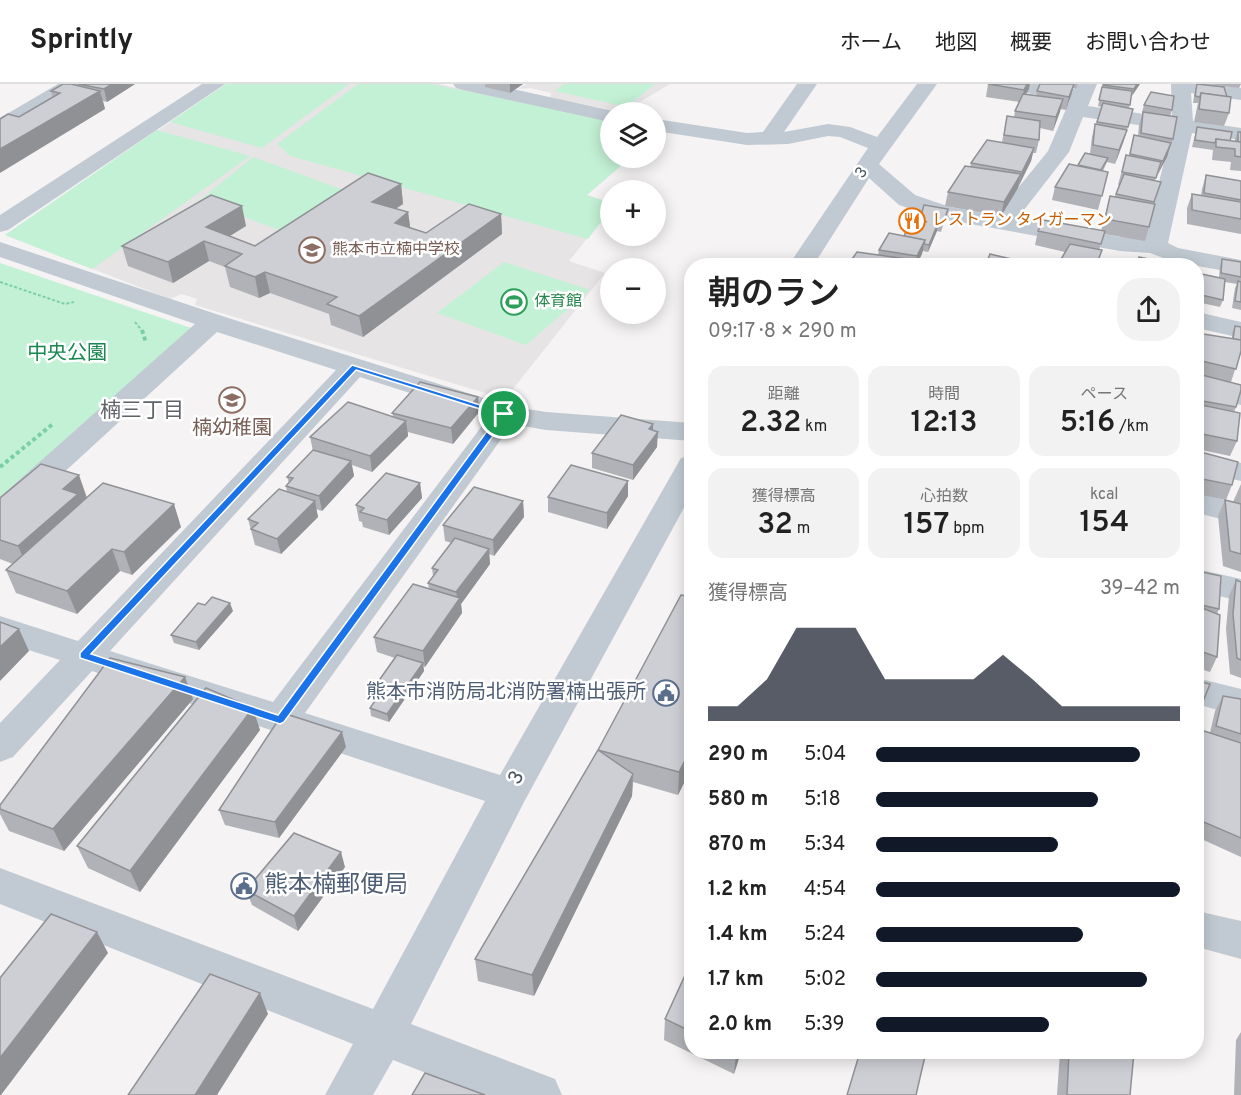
<!DOCTYPE html>
<html lang="ja">
<meta charset="utf-8">
<style>
body{margin:0;font-family:Overpass,"Noto Sans JP",sans-serif;background:#f2f2f2;color:#222;height:100vh;display:flex;flex-direction:column;font-size:22px;white-space:nowrap}
*{box-sizing:border-box;margin:0}
p{font-size:20px;color:#767676}
.icon{flex:none;width:33px;height:33px;fill:none;stroke:currentColor;stroke-width:2;stroke-linecap:round;stroke-linejoin:round}
.map{position:relative;flex:1;overflow:hidden}
.side{position:absolute;left:684px;top:174px;width:520px;height:801px;display:flex;flex-direction:column;background:#fff;border-radius:24px;box-shadow:0 3px 15px #0003}
.side>*{flex:none}
.buttons{position:absolute;left:600px;top:18px;display:grid;gap:12px}
.buttons a{display:grid;place-items:center;width:66px;height:66px;border-radius:50%;background:#fff;box-shadow:0 3px 15px #0003;font-size:30px}
.pin{position:absolute;display:grid;place-items:center;width:51px;height:51px;color:#fff;margin:-26px;border:3px solid #fff;border-radius:50%;box-shadow:0 2px 6px #0007}
.round{display:grid;place-items:center;flex:none;width:63px;height:63px;border-radius:24px;background:#f2f2f2}
.overview{display:flex;align-items:center;justify-content:space-between;height:102px;padding:0 24px}
h1{font-size:33px;font-weight:600;line-height:45px}
.figures{display:grid;grid-template-columns:repeat(3,1fr);gap:9px;height:102px;padding:6px 24px}
.figures div{display:grid;align-content:center;border-radius:15px;background:#f2f2f2;text-align:center}
.figures b{font-size:30px;font-weight:600}
.figures small{font-size:16px;font-weight:400}
.figures p{font-size:16px}
.chart{height:168px;padding:12px 24px}
.chart p{display:flex;justify-content:space-between}
.chart svg{width:100%;height:108px;margin-top:6px;fill:#111827;opacity:.7}
ul{padding:0 24px;list-style:none;font-size:20px}
li{display:grid;grid-template-columns:96px 72px 1fr;align-items:center;height:45px}
li i{height:15px;border-radius:8px;background:#111827}
header{display:flex;align-items:center;gap:36px;box-sizing:border-box;height:84px;padding:0 30px;background:#fff;border-bottom:2px solid #e0e0e0}
header strong{font-size:28px}
nav{display:flex;gap:33px;margin-inline-start:auto;font-size:21px}
.map>svg:first-child{display:block}
.education{fill:#e6e4e5}
.green{fill:#c3f1d5}
.lines{fill:none;stroke-linecap:round;stroke-linejoin:round}
.path-far1{stroke:#7ad0a6;stroke-width:2;stroke-dasharray:3 2;stroke-linecap:butt}
.path{stroke:#7ad0a6;stroke-width:4;stroke-dasharray:4 3;stroke-linecap:butt}
.minor{fill:#c1cad2;fill-rule:evenodd}
.wall{fill:#b0b2b7}
.shaded-wall{fill:#909195}
.building{fill:#cdcfd5;stroke:#909195;stroke-width:1.5}
.route{fill:#1a73e8;stroke:#fff;stroke-width:1.5;fill-rule:evenodd}
.labels{text-anchor:middle;dominant-baseline:central;stroke-width:5;stroke-linejoin:round;paint-order:stroke}
.far-street-label{font-size:16px;fill:#4a5661;stroke:#fff}
.far-food-label{font-size:16px;fill:#c56008;stroke:#fff;text-anchor:start}
.far-education-label{font-size:16px;fill:#785e54;stroke:#fff;text-anchor:start}
.far-leisure-label{font-size:16px;fill:#27864d;stroke:#fff;text-anchor:start}
.park-label{font-size:20px;fill:#17864f;stroke:#fff}
.education-label{font-size:20px;fill:#785e54;stroke:#fff}
.service-label{font-size:20px;fill:#4e5e75;stroke:#fff;text-anchor:end}
.street-label{font-size:20px;fill:#4a5661;stroke:#fff}
.neighbourhood-label{font-size:21px;fill:#5f6368;stroke:#fff}
.near-service-label{font-size:24px;fill:#4e5e75;stroke:#fff;text-anchor:start}
</style>
<header>
<strong>Sprintly</strong>
<nav><a>ホーム</a><a>地図</a><a>概要</a><a>お問い合わせ</a></nav>
</header>
<div class="map">
<svg width="1241" height="1011" viewBox="0 0 1241 1011">
<rect width="100%" height="100%" fill="#f5f3f3"/>
<g class="education">
<polygon points="226,0 439,0 546,24 610,74 630,74 587,111 610,119 610,126 569,177 605,189 505,315 195,221 197,215 182,210 170,215 5,151"/>
<polygon points="526,0 670,0 623,28 550,14 551,9 530,4 518,5"/>
</g>
<g class="green">
<polygon points="226,0 349,0 262,64 170,38"/>
<polygon points="358,0 431,0 610,36 610,74 630,74 587,111 610,119 610,126 588,155 290,72 277,60"/>
<polygon points="564,0 655,0 627,23 555,7"/>
<polygon points="157,46 250,72 92,185 5,151"/>
<polygon points="253,73 352,109 284,148 200,116"/>
<polygon points="504,178 590,206 526,261 437,229"/>
<polygon points="0,179 194,245 0,415"/>
</g>
<g class="lines">
<g class="path-far1">
<polyline points="0,198 65,220 74,218"/>
<polyline points="135,238 143,248"/>
</g>
<g class="path">
<polyline points="142,246 146,259"/>
<polyline points="0,383 54,339"/>
</g>
<g class="minor">
<polygon points="58,0 82,0 7,47 0,49 0,34"/>
<polygon points="202,0 225,0 8,146 0,148 0,131"/>
<polygon points="453,0 490,0 618,28 610,28 610,38 463,6 456,4"/>
<path d="M797,0H817L784,48L828,40L850,43L877,53L917,0H937L879,80L915,111L950,123L996,131L1048,67L1070,16L1009,6L1002,4L999,0H1045L1075,5L1077,0H1097L1088,22L1172,34L1171,0H1210L1241,4V16L1191,9L1193,37L1241,44V56L1192,49L1168,159L1178,164L1241,176V190L1171,177L1150,169L1120,167L937,134L899,121L869,94L813,182H788L868,64L840,53L828,52L788,60L747,61L656,47V35L747,49L763,48ZM1083,33L1172,46L1145,154L1120,153L1017,135L1069,68Z"/>
<path d="M0,158L222,232L509,322L546,328L692,339V357L546,346L512,340L305,629L500,691L677,381L681,374L692,372V409L524,718L411,940L555,995L562,1011H482L393,976L373,1011H325L353,960L0,820V784L373,925L485,717L92,587L13,673L0,678V639L60,576L0,557V532L78,557L336,286L217,248L11,437L0,440V413L195,240L0,173ZM360,293L488,334L273,618L110,567Z"/>
<polygon points="1197,228 1241,238 1241,254 1197,244"/>
<polygon points="1197,294 1241,305 1241,321 1197,310"/>
<polygon points="1197,369 1241,379 1241,397 1197,387"/>
<polygon points="1197,409 1241,420 1241,440 1197,429"/>
<polygon points="1197,485 1241,495 1241,517 1197,507"/>
<polygon points="1197,594 1241,605 1241,633 1197,620"/>
<polygon points="1197,827 1241,837 1241,875 1197,863"/>
</g>
</g>
<g class="wall">
<polygon points="63,0 135,0 107,18 103,17 105,25 53,14 51,7"/>
<polygon points="485,0 523,0 510,9 485,3"/>
<polygon points="988,0 1029,5 1026,10 1036,11 1040,0 1078,0 1076,5 1073,4 1066,26 1060,25 1053,47 1040,44 1039,56 1036,69 1033,69 1031,77 1018,104 1001,132 945,122 948,108 970,83 971,79 1002,58 1007,32 1014,33 1015,27 1019,18 986,13"/>
<polygon points="1103,0 1139,1 1131,12 1129,24 1133,25 1124,56 1115,80 1107,78 1103,87 1108,88 1098,126 1052,116 1055,103 1090,70 1092,53 1095,40 1096,40 1101,23 1098,22"/>
<polygon points="1197,0 1229,29 1224,42 1194,38 1198,19 1193,19 1195,7"/>
<polygon points="1207,0 1241,0 1239,4"/>
<polygon points="1144,21 1172,26 1170,32 1173,55 1167,73 1158,90 1157,90 1155,97 1161,98 1154,120 1149,143 1145,157 1104,150 1099,166 1065,168 1035,161 1038,147 1101,147 1110,112 1115,112 1119,101 1118,101 1126,71 1129,72 1134,51 1138,52 1139,41 1143,28 1142,28"/>
<polygon points="1197,43 1230,57 1235,58 1235,55 1238,48 1241,48 1241,87 1230,86 1231,78 1212,76 1213,66 1192,63"/>
<polygon points="1206,91 1241,97 1241,150 1187,140 1187,124 1192,110 1201,111 1202,105"/>
<polygon points="401,100 403,120 396,125 408,128 410,143 426,149 501,130 502,150 363,253 331,241 329,230 270,209 259,214 230,203 225,183 209,177 173,199 128,182 122,162 246,142 230,152 255,162"/>
<polygon points="924,121 948,125 941,148 937,147 928,168 923,167 916,182 847,182 878,171 879,166 904,152 920,136"/>
<polygon points="1222,175 1241,178 1241,226 1232,224 1235,204 1237,200 1225,198 1223,216 1220,223 1197,218 1197,189 1219,193 1220,182"/>
<polygon points="1235,242 1241,243 1241,271 1240,270 1231,298 1236,323 1234,328 1237,357 1230,372 1197,365 1197,304 1201,293 1197,292 1197,249 1232,255 1232,249"/>
<polygon points="478,313 479,328 453,360 408,348 408,352 372,388 352,381 354,392 322,427 316,425 318,433 281,470 255,461 248,435 287,408 286,402 289,399 287,393 313,367 310,353 393,332 392,329"/>
<polygon points="653,340 653,347 657,363 633,396 592,384 592,369"/>
<polygon points="1197,367 1232,401 1226,416 1197,410"/>
<polygon points="420,399 422,414 389,451 363,443 362,438 359,437 356,421"/>
<polygon points="1241,400 1241,420 1233,418"/>
<polygon points="628,412 607,445 548,428 548,413"/>
<polygon points="87,413 181,443 132,491 120,487 77,530 16,509 6,486 13,480 0,475 0,414"/>
<polygon points="1225,416 1241,420 1241,488 1223,482 1218,432"/>
<polygon points="523,417 524,433 494,472 489,470 490,480 461,520 462,529 425,583 423,582 424,587 389,638 371,632 370,624 380,610 376,609 375,602 395,574 377,568 374,553 429,505 428,499 433,492 432,484 452,459 445,457 443,441"/>
<polygon points="1197,487 1219,525 1217,530 1217,573 1210,588 1197,584"/>
<polygon points="1236,496 1241,498 1241,594 1230,590 1226,545 1229,512"/>
<polygon points="692,513 692,683 678,711 633,698 632,712 534,912 478,897 475,875"/>
<polygon points="233,527 199,566 174,559 171,551"/>
<polygon points="185,593 193,615 64,767 9,747 0,730 0,721"/>
<polygon points="1223,612 1241,615 1241,773 1197,753 1197,647 1198,645 1210,649 1215,627"/>
<polygon points="260,646 140,808 88,784 77,762"/>
<polygon points="346,663 279,754 225,741 219,726"/>
<polygon points="345,783 298,847 252,821 246,806"/>
<polygon points="692,876 692,968 741,968 734,990 664,956 665,935"/>
<polygon points="1241,948 1241,1011 1234,1011 1236,956"/>
<polygon points="1060,968 1134,968 1130,1011 1057,1011"/>
</g>
<g class="shaded-wall">
<polygon points="112,0 135,0 107,18 104,5"/>
<polygon points="510,0 523,0 510,9"/>
<polygon points="1027,0 1030,0 1029,5 1021,19 1024,6"/>
<polygon points="1074,0 1071,12 1066,26 1069,13"/>
<polygon points="1137,0 1140,0 1132,12 1134,5"/>
<polygon points="100,7 105,25 0,89 0,65"/>
<polygon points="1063,15 1060,28 1053,47 1056,33"/>
<polygon points="1127,46 1123,59 1115,80 1119,66"/>
<polygon points="1171,59 1167,73 1158,90 1163,77"/>
<polygon points="1034,64 1031,77 1019,101 1022,88"/>
<polygon points="1021,90 1018,104 1001,132 1004,118"/>
<polygon points="401,100 403,120 374,138 372,118"/>
<polygon points="242,122 246,142 215,161 206,143"/>
<polygon points="408,128 411,149 395,139"/>
<polygon points="501,130 502,150 363,253 359,232"/>
<polygon points="938,139 937,147 928,168 929,161"/>
<polygon points="925,156 922,170 916,182 915,182 917,172"/>
<polygon points="204,157 209,177 173,199 168,178"/>
<polygon points="265,188 270,209 259,214 255,193"/>
<polygon points="478,313 479,328 453,360 451,344"/>
<polygon points="406,337 408,352 372,388 370,372"/>
<polygon points="653,340 653,354 658,348 657,363 633,396 633,381 649,345"/>
<polygon points="351,377 354,392 322,427 319,412"/>
<polygon points="79,391 87,414 28,485 18,462 63,405"/>
<polygon points="628,397 628,412 607,445 607,429"/>
<polygon points="420,399 422,414 389,451 387,436"/>
<polygon points="315,417 318,433 281,470 277,455"/>
<polygon points="523,417 524,433 494,472 493,456"/>
<polygon points="174,420 181,443 132,491 124,468"/>
<polygon points="112,465 120,487 77,530 67,507"/>
<polygon points="489,465 490,480 461,520 462,529 425,583 423,567 458,517 456,508"/>
<polygon points="230,519 233,527 199,566 196,558"/>
<polygon points="19,545 29,567 0,597 0,563"/>
<polygon points="423,579 424,587 389,638 387,630"/>
<polygon points="185,593 193,615 64,767 53,745"/>
<polygon points="253,624 260,646 140,808 130,787"/>
<polygon points="342,648 346,663 279,754 275,738"/>
<polygon points="692,663 692,683 678,711 679,688"/>
<polygon points="633,690 632,712 534,912 532,891"/>
<polygon points="341,768 345,783 298,847 294,832"/>
<polygon points="97,848 108,869 1,1011 0,1011 0,974"/>
<polygon points="260,909 268,930 217,1011 195,1011"/>
<polygon points="737,968 741,968 734,990 736,969"/>
</g>
<g class="building">
<polygon points="63,0 71,0 100,7 0,65 0,35 8,30 19,33 60,9 51,7"/>
<polygon points="78,0 112,0 104,5"/>
<polygon points="988,0 1027,0 1024,6"/>
<polygon points="1040,0 1074,0 1069,13 1037,7"/>
<polygon points="1103,0 1137,0 1134,5 1103,1"/>
<polygon points="1197,0 1224,3 1227,13 1201,9 1200,13 1195,12"/>
<polygon points="1102,3 1132,7 1130,21 1099,16"/>
<polygon points="1151,8 1174,12 1172,26 1144,21"/>
<polygon points="1201,9 1231,13 1229,29 1199,25"/>
<polygon points="1023,10 1063,15 1056,33 1015,27"/>
<polygon points="1103,19 1133,25 1128,43 1097,38"/>
<polygon points="1143,28 1177,33 1173,55 1141,49"/>
<polygon points="1007,32 1040,37 1039,56 1004,51"/>
<polygon points="1095,40 1127,46 1119,66 1093,61"/>
<polygon points="1197,43 1232,48 1230,57 1216,55 1215,59 1195,56"/>
<rect x="1238" y="48" width="3" height="10"/>
<polygon points="1134,51 1171,59 1163,77 1130,70"/>
<polygon points="1216,55 1241,58 1241,73 1235,72 1235,65 1216,63"/>
<polygon points="987,56 1034,64 1022,88 971,79"/>
<polygon points="1085,69 1108,74 1101,86 1078,81"/>
<polygon points="1126,71 1161,78 1156,94 1122,88"/>
<polygon points="1069,80 1108,88 1102,112 1055,103"/>
<polygon points="965,82 1021,90 1004,118 948,108"/>
<polygon points="368,89 401,100 372,118 408,128 395,139 426,149 469,120 501,130 359,232 327,220 337,213 265,188 255,193 225,182 242,170 204,157 168,178 122,162 211,111 242,122 206,143 255,162"/>
<polygon points="1124,90 1161,98 1154,118 1116,110"/>
<polygon points="1206,91 1241,97 1241,116 1204,109"/>
<polygon points="1192,110 1241,118 1241,135 1192,126"/>
<polygon points="1110,112 1155,120 1149,143 1105,135"/>
<polygon points="924,121 948,125 943,140 938,139 929,161 924,160 925,156 904,152 912,135 927,138 920,135"/>
<polygon points="1043,136 1105,147 1101,160 1038,147"/>
<polygon points="889,149 925,156 917,172 879,166"/>
<polygon points="1070,160 1102,166 1096,182 1057,182"/>
<polygon points="857,168 914,176 912,182 847,182"/>
<polygon points="990,170 1028,179 1027,182 985,182"/>
<polygon points="1139,173 1173,180 1172,182 1137,182"/>
<polygon points="1222,175 1241,178 1241,193 1221,189"/>
<polygon points="1197,189 1225,195 1223,216 1197,210"/>
<polygon points="1238,197 1241,198 1241,218 1235,217"/>
<polygon points="1235,242 1241,243 1241,256 1233,255"/>
<polygon points="1197,249 1241,256 1241,267 1236,285 1197,276"/>
<polygon points="1202,291 1241,301 1241,306 1236,323 1197,316 1197,304"/>
<polygon points="420,298 478,313 451,344 392,329"/>
<polygon points="348,318 406,337 370,372 310,353"/>
<polygon points="1197,320 1240,329 1237,357 1197,349"/>
<polygon points="621,331 653,340 649,345 658,348 633,381 592,369"/>
<polygon points="313,366 351,377 319,412 286,402 293,394 287,393"/>
<polygon points="1197,367 1238,378 1232,401 1197,394"/>
<polygon points="41,380 79,391 63,405 78,410 18,462 0,456 0,414"/>
<polygon points="571,381 628,397 607,429 548,413"/>
<polygon points="386,389 420,399 387,436 360,428 364,424 356,421"/>
<polygon points="103,399 174,420 124,468 112,465 67,507 6,486"/>
<polygon points="474,403 523,417 493,456 443,441"/>
<polygon points="279,405 315,417 277,455 251,445 258,439 248,435"/>
<polygon points="1225,416 1241,420 1241,470 1230,467"/>
<polygon points="455,454 489,465 456,508 428,499 438,486 432,484"/>
<polygon points="1197,487 1221,492 1219,525 1197,520"/>
<polygon points="1236,496 1241,498 1241,576 1237,574 1233,530"/>
<polygon points="413,500 460,514 423,567 374,553"/>
<polygon points="681,511 692,513 692,663 679,688 598,666 633,690 532,891 475,875 598,666"/>
<polygon points="212,513 230,519 196,558 171,551 198,519 205,521"/>
<polygon points="1197,522 1220,531 1217,573 1197,566"/>
<polygon points="0,538 19,545 0,563"/>
<polygon points="397,571 423,579 387,630 370,624 384,604 375,602"/>
<polygon points="110,574 185,593 53,745 0,725 0,721"/>
<polygon points="1197,597 1210,600 1197,632"/>
<polygon points="206,604 253,624 130,787 77,762"/>
<polygon points="1223,612 1241,615 1241,650 1216,642"/>
<polygon points="283,629 342,648 275,738 219,726"/>
<polygon points="1198,645 1241,659 1241,754 1199,736"/>
<polygon points="294,749 341,768 294,832 246,806"/>
<polygon points="51,830 97,848 0,974 0,894"/>
<polygon points="692,876 692,948 665,935"/>
<polygon points="210,890 260,909 195,1011 128,1011"/>
<polygon points="860,968 926,968 916,1011 847,1011"/>
<polygon points="1069,968 1134,968 1130,1011 1067,1011"/>
<polygon points="425,989 485,1011 412,1011"/>
</g>
<path class="route" d="M352,281L509,330L284,638L280,640L80,574V569ZM356,286L499,331L278,631L91,570Z"/>
<defs>
<g id="restaurant-ring" transform="scale(1.35)"><circle r="9.5" fill="#fff" stroke="#e8710a" stroke-width="1.5"/><path d="M-5-6h1v4h1v-4h1v4h1v-4h1v5L-1.5 .5V6h-2V.5L-5-1ZM5-6V6H3V1.5H1.5Q1.5-4 5-6Z" fill="#e8710a"/></g>
<g id="school-ring" transform="scale(1.35)"><circle r="9.5" fill="#fff" stroke="#8d6e63" stroke-width="1.5"/><path d="M0-5L7-2L0 1L-7-2ZM-4 1L0 2.5L4 1V4Q0 6-4 4Z" fill="#8d6e63"/></g>
<g id="stadium-ring" transform="scale(1.35)"><circle r="9.5" fill="#fff" stroke="#2e9e5b" stroke-width="1.5"/><path d="M0-5a6.5 5 0 1 0 0 10a6.5 5 0 1 0 0-10ZM-3.5-1.8h7v3.6h-7Z" fill="#2e9e5b"/></g>
<g id="civic-ring" transform="scale(1.35)"><circle r="9.5" fill="#fff" stroke="#5c6f8a" stroke-width="1.5"/><path d="M-.6-6.5H3V-4.5H.6V-3L4-1V1h2V6H-6V1h2V-1L-.6-3ZM-1.2 2.5V6h2.4V2.5Z" fill="#5c6f8a"/></g>
</defs>
<g fill-rule="evenodd">
<use href="#restaurant-ring" x="912" y="137"/>
<use href="#school-ring" x="312" y="166"/>
<use href="#stadium-ring" x="514" y="218"/>
<use href="#school-ring" x="232" y="316"/>
<use href="#civic-ring" x="666" y="609"/>
<use href="#civic-ring" x="244" y="802"/>
</g>
<g class="labels">
<g class="far-street-label">
<text transform="translate(862 89) rotate(-55)">3</text>
</g>
<g class="far-food-label">
<text x="932" y="137">レストラン タイガーマン</text>
</g>
<g class="far-education-label">
<text x="332" y="166">熊本市立楠中学校</text>
</g>
<g class="far-leisure-label">
<text x="534" y="218">体育館</text>
</g>
<g class="park-label">
<text x="67" y="270">中央公園</text>
</g>
<g class="education-label">
<text x="232" y="345">楠幼稚園</text>
</g>
<g class="service-label">
<text x="646" y="609">熊本市消防局北消防署楠出張所</text>
</g>
<g class="street-label">
<text transform="translate(517 694) rotate(-61)">3</text>
</g>
<g class="neighbourhood-label">
<text x="142" y="327">楠三丁目</text>
</g>
<g class="near-service-label">
<text x="264" y="802">熊本楠郵便局</text>
</g>
</g>
</svg>
<div class="buttons">
<a><svg class="icon" aria-label="layers" viewBox="0 0 24 24"><path d="M12 4l9 5-9 5-9-5zM3 14l9 5 9-5"/></svg></a>
<a>+</a>
<a>−</a>
</div>
<div class="pin" style="left:504px;top:330px;background:#1e9e55"><svg class="icon" aria-label="arrive" viewBox="0 0 24 24"><path d="M6 21V4h12l-3 4 3 4H6"/></svg></div>
<section class="side">
<div class="overview"><div><h1>朝のラン</h1><p>09:17 · 8 × 290 m</p></div><a class="round"><svg class="icon" aria-label="share" viewBox="0 0 24 24"><path d="M12 15V3M7 8l5-5 5 5M5 13v7h14v-7"/></svg></a></div>
<div class="figures">
<div><p>距離</p><b>2.32<small> km</small></b></div>
<div><p>時間</p><b>12:13</b></div>
<div><p>ペース</p><b>5:16<small> /km</small></b></div>
</div>
<div class="figures">
<div><p>獲得標高</p><b>32<small> m</small></b></div>
<div><p>心拍数</p><b>157<small> bpm</small></b></div>
<div><p>kcal</p><b>154</b></div>
</div>
<div class="chart"><p><span>獲得標高</span>39–42 m</p>
<svg viewBox="0 0 160 44" preserveAspectRatio="none"><path d="M0 44V38L10 38L20 27L30 6L40 6L50 6L60 27L70 27L80 27L90 27L100 17L110 27L120 38L130 38L140 38L150 38L160 38V44z"/></svg>
</div>
<ul>
<li><b>290 m</b>5:04<i style="width:87%"></i></li>
<li><b>580 m</b>5:18<i style="width:73%"></i></li>
<li><b>870 m</b>5:34<i style="width:60%"></i></li>
<li><b>1.2 km</b>4:54<i style="width:100%"></i></li>
<li><b>1.4 km</b>5:24<i style="width:68%"></i></li>
<li><b>1.7 km</b>5:02<i style="width:89%"></i></li>
<li><b>2.0 km</b>5:39<i style="width:57%"></i></li>
</ul>
</section>
</div>
